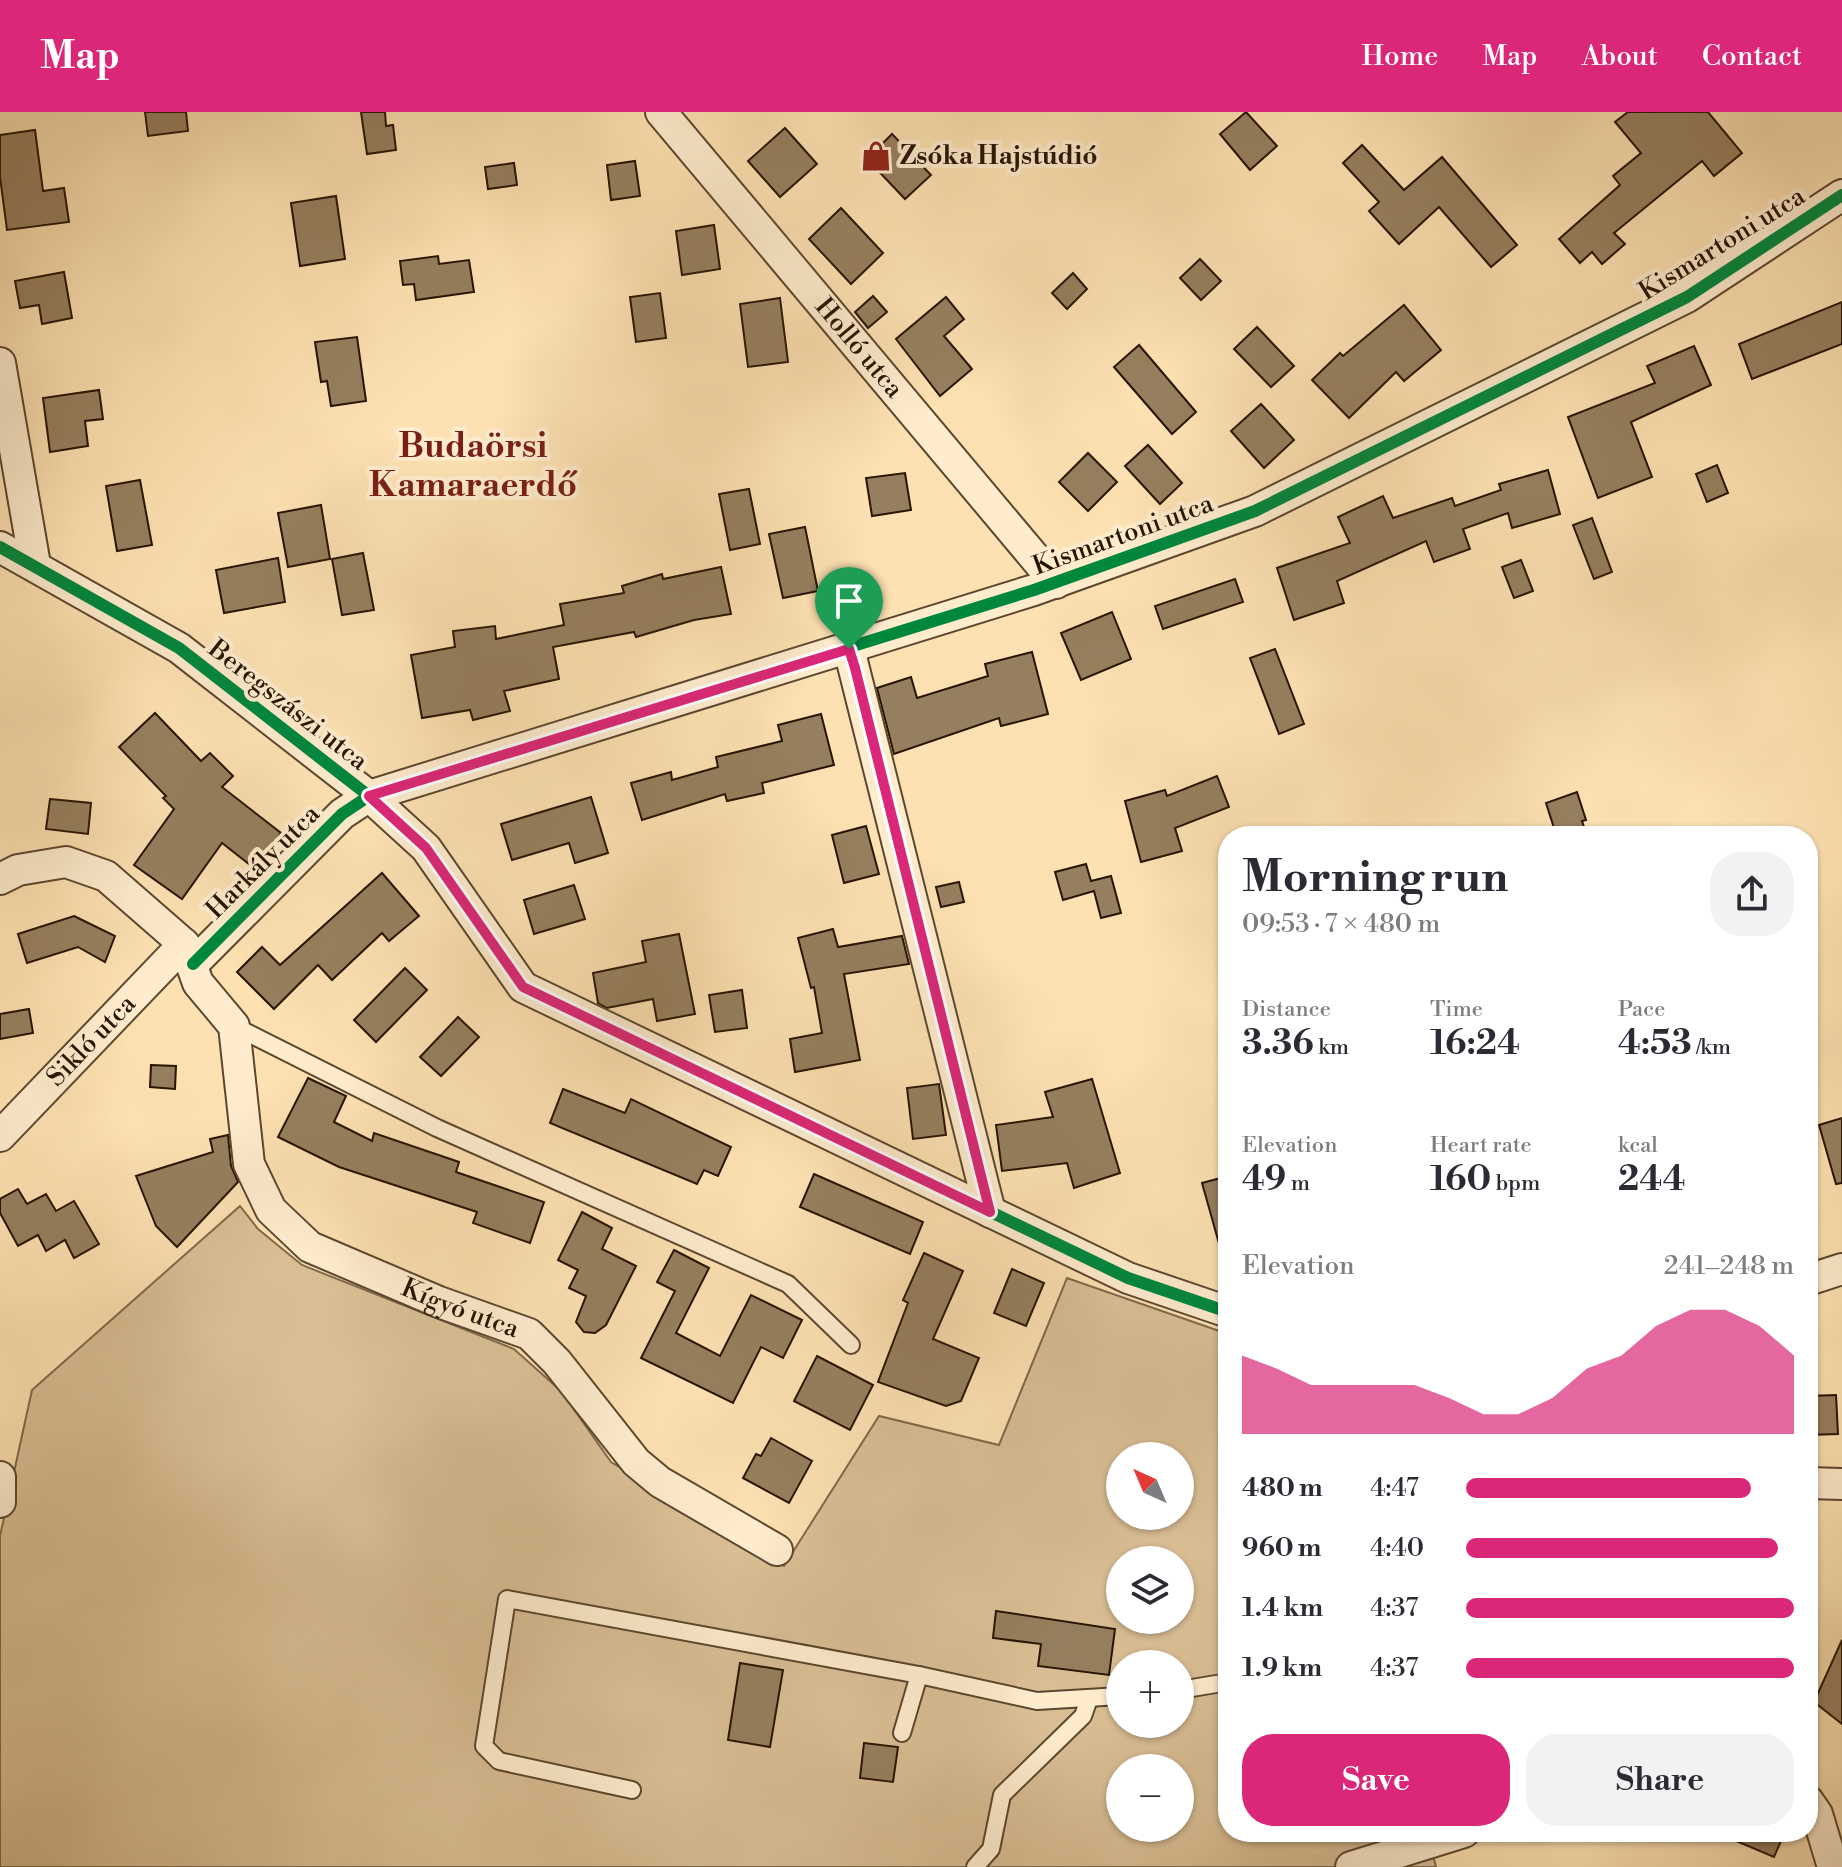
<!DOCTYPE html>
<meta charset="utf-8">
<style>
body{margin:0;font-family:"Libre Bodoni",serif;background:#f2f2f3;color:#2b2b33;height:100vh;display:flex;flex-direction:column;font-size:30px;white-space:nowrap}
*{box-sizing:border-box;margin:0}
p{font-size:26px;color:#7c7c81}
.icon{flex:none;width:44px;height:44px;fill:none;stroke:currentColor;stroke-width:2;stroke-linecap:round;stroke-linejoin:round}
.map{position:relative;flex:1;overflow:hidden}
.panel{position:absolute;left:1218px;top:714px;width:600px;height:1016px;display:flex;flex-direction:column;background:#fff;border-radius:32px;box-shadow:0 2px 6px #0004}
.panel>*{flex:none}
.needle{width:52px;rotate:316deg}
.tools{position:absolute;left:1106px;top:1330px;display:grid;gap:16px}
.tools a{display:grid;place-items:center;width:88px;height:88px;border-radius:50%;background:#fff;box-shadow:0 2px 6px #0004;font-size:40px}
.pin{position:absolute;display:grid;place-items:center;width:68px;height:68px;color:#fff;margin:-82px -34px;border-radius:50% 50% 50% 0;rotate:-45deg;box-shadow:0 0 8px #0007}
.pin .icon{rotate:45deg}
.round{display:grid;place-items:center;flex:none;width:84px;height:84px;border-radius:32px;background:#f2f2f3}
.head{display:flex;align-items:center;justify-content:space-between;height:136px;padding:0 24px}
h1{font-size:44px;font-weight:700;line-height:60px}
.stats{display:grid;grid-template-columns:repeat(3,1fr);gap:12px;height:136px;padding:8px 24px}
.stats div{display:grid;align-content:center}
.stats b{font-size:34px;font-weight:700}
.stats small{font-size:22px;font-weight:400}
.stats p{font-size:22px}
.chart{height:224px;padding:16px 24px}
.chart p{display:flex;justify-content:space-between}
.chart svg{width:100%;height:144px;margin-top:8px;fill:#db2777;opacity:.7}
.action{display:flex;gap:16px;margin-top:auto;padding:16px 24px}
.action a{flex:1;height:92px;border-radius:32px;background:#db2777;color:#fff;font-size:32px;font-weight:700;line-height:92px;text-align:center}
.action a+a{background:#f2f2f3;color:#2b2b33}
ul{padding:0 24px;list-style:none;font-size:26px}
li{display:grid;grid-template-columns:128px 96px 1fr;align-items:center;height:60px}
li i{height:20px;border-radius:10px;background:#db2777}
header{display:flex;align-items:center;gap:48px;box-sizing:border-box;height:112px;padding:0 40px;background:#db2777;color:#fff}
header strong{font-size:38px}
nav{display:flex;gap:44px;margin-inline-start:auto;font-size:28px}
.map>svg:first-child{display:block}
.green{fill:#d9be94;stroke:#80694b;stroke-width:2;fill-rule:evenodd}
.building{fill:#967f5e;stroke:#271402;stroke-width:2}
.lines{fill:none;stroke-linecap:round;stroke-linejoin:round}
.service-casing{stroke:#5c472e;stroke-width:20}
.minor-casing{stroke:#5c472e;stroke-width:34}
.service{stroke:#feeccd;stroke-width:16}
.minor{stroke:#feeccd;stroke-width:30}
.cycleway-casing{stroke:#feeccd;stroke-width:17}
.cycleway{stroke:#00873e;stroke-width:12}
.route-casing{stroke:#fff;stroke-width:16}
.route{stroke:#db2777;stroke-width:10}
.labels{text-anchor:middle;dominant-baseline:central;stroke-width:8;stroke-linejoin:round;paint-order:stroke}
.poi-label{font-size:26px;font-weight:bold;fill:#271402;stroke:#feeccd;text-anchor:start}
.street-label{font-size:26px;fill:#271402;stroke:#feeccd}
.district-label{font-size:34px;font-weight:bold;fill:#7a1f14;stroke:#feeccd}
</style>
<header>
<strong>Map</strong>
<nav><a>Home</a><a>Map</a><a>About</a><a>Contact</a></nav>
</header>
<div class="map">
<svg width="1842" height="1755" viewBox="0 0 1842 1755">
<rect width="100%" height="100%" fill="#fde1b2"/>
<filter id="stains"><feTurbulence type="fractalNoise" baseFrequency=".0025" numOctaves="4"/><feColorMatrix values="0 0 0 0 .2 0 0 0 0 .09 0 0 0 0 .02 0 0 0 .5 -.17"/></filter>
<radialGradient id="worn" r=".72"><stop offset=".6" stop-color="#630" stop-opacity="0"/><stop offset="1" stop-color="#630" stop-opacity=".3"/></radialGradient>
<path class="green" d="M240,1094L258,1117L302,1153L514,1237L561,1279L611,1350L784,1454L879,1304L999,1333L1067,1166L1228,1222V1720H1427L1436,1755H0V1424L32,1278ZM1120,1344H1180V1404H1120ZM1120,1448H1180V1508H1120ZM1120,1552H1180V1612H1120ZM1120,1656H1180V1716H1120Z"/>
<g class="building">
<polygon points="145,0 186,0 188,19 148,24"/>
<polygon points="361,0 385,0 386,14 393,13 396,38 367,42"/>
<polygon points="1246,0 1277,34 1250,58 1220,22"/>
<polygon points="1628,0 1708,0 1742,41 1714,64 1702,49 1614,121 1625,132 1602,152 1592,140 1580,151 1559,127 1620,73 1613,64 1641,41 1615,10"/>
<polygon points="785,16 817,52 780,85 748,49"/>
<polygon points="35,18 43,79 64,76 69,110 7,118 0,65 0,23"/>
<polygon points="892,22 931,63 905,87 867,47"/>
<polygon points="1362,33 1404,78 1442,45 1517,133 1491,155 1439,95 1399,132 1369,99 1379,90 1343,51"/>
<polygon points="635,49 640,84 611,88 607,53"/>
<polygon points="514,51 517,73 488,77 485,55"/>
<polygon points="336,84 345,147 300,154 291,91"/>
<polygon points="841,96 883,141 851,172 809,127"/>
<polygon points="714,113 720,157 682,163 676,119"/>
<polygon points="438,144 439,152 469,148 474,180 416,188 414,172 403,173 400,149"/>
<polygon points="1200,147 1221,169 1201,188 1180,166"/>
<polygon points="64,160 72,206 42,212 39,193 20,196 15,169"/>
<polygon points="1073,161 1087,177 1067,197 1052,181"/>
<polygon points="660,181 666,226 636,230 630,185"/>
<polygon points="873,184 887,200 868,216 855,200"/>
<polygon points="946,185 964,207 944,224 972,257 940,284 896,227"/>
<polygon points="780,186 788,250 748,255 740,192"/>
<polygon points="1842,190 1842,232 1752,267 1739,232"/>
<polygon points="1404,193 1441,238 1404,269 1396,260 1349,306 1312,268 1340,241 1343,244"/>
<polygon points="1257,215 1294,254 1271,275 1234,237"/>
<polygon points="357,225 366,289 331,294 327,269 321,270 315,230"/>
<polygon points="1139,233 1196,300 1172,322 1114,255"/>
<polygon points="1694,234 1711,273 1631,310 1652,365 1598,386 1568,305 1655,271 1647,254"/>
<polygon points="99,278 103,307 85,309 88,334 50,340 43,286"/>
<polygon points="1261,292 1294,328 1264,356 1231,319"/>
<polygon points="1148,333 1182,371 1160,392 1125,354"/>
<polygon points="1088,341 1117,370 1088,399 1059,370"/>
<polygon points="1717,353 1728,381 1707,390 1696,362"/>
<polygon points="1548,358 1560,402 1512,416 1508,401 1463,417 1470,437 1434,450 1426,429 1337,469 1344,491 1294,508 1277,456 1350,431 1338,405 1383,384 1393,406 1452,386 1455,394 1501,378 1499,372"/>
<polygon points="905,361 911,398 872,404 866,366"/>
<polygon points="140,368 152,433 117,439 106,374"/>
<polygon points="749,377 760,432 730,438 719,382"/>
<polygon points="321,393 330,447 288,455 278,401"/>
<polygon points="1592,406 1612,460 1594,467 1573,413"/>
<polygon points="805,415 818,479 783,486 769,422"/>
<polygon points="363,441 374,498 342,503 332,447"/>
<polygon points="278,446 285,490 224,501 216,458"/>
<polygon points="1521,448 1533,479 1514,486 1502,455"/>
<polygon points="721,455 731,502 694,508 636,525 634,520 553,535 559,567 504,579 510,599 473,608 470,598 422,606 411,543 455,535 453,519 495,514 496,527 564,513 560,492 624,481 622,474 662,462 663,467"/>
<polygon points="1235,467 1243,490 1163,517 1155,494"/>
<polygon points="1112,500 1131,547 1081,568 1061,521"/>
<polygon points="1275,537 1304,612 1279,622 1250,546"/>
<polygon points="1032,540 1048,602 1001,614 999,606 894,642 877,576 911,565 917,586 988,564 985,552"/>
<polygon points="155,601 201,649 210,641 233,664 222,675 281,721 254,756 222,731 182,787 134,753 174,697 163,686 166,684 119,635"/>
<polygon points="821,602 834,653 762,671 764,681 727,689 725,682 642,708 631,671 671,660 672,668 718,655 716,645 782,629 778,613"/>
<polygon points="1217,664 1229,695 1175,716 1182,739 1141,750 1125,689 1165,678 1167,684"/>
<polygon points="1577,680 1586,708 1582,709 1587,724 1561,724 1559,718 1555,719 1546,691"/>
<polygon points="591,685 608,741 575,751 569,731 512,748 501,712"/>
<polygon points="50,687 91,691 88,722 46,717"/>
<polygon points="866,714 879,762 844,771 832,723"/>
<polygon points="1086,752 1091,769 1111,764 1121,801 1101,806 1094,779 1063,788 1055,760"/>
<polygon points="382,761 419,804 389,829 382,821 332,868 318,853 274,897 237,860 262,835 280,853"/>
<polygon points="959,770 964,790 941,795 936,775"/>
<polygon points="574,773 585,807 534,822 524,788"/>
<polygon points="74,804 115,824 105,850 78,835 27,851 18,822"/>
<polygon points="833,817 838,835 902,824 909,852 844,862 860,948 795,960 790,927 822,921 814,875 811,876 798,826"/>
<polygon points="679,822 695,902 657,909 653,887 607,896 598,891 593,861 646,850 642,829"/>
<polygon points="405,856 427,878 376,930 354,908"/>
<polygon points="742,878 747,916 715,920 709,883"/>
<polygon points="29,897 33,921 0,927 0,902"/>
<polygon points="458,905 479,925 441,964 420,945"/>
<polygon points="151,953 176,954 175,977 150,975"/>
<polygon points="308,966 346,984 334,1010 372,1029 374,1021 459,1050 456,1060 544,1090 530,1131 473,1111 477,1100 339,1055 278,1025"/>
<polygon points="1092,967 1120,1061 1074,1076 1067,1051 1002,1059 996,1013 1053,1005 1045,980"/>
<polygon points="939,972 946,1023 913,1027 907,976"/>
<polygon points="563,977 625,1001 631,987 731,1035 718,1064 704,1058 697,1072 550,1011"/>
<polygon points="1842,1006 1842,1071 1836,1072 1819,1013"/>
<polygon points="228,1023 231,1054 238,1070 177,1135 156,1114 136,1064 213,1040 210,1027"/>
<polygon points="814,1062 923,1110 910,1142 800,1095"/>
<polygon points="1228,1064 1228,1141 1222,1142 1202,1071"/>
<polygon points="18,1077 27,1092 46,1082 56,1099 74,1089 99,1132 74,1146 65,1128 46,1139 38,1123 18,1134 0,1101 0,1087"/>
<polygon points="582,1100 612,1116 602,1137 636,1154 606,1213 595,1221 584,1220 576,1210 586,1184 569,1176 578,1158 558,1148"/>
<polygon points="674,1138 709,1156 676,1221 720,1244 751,1183 802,1208 783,1246 761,1235 733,1291 641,1246 675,1179 657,1170"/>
<polygon points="924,1141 963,1159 933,1227 979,1246 961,1289 946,1294 878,1270 908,1191 903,1188"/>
<polygon points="1012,1157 1044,1171 1026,1214 994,1201"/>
<polygon points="817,1244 873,1273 850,1318 794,1289"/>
<polygon points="1836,1283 1838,1322 1808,1323 1808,1284"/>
<polygon points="771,1326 812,1349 789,1391 743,1366 756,1342 761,1344"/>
<polygon points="996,1499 1115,1517 1109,1563 1038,1554 1041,1532 993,1526"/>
<polygon points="1842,1528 1842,1612 1814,1590"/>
<polygon points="740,1551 783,1558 770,1635 728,1628"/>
<polygon points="864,1631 898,1635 893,1670 860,1666"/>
<polygon points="1715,1720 1785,1720 1774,1745"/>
</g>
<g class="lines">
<g class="service-casing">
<g id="service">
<polyline points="234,914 437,1016 788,1172 851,1233"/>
<polyline points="1180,1578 1228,1570"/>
<polyline points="902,1621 919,1563 1037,1589 1120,1584"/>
<polyline points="632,1678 499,1649 484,1634 507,1487 919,1563"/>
<polyline points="975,1755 991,1737 1002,1683 1083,1604 1089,1587"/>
</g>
</g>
<g class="minor-casing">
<g id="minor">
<path id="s1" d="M661,0L1056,471"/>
<polyline points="0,251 35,453"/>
<polyline points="0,435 179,536 369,684 426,736 523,875 1128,1166 1228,1200"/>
<polyline points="849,537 990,1100"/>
<path id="s2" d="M0,767L18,758L66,750L106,764L184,832L198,871L234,914L249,1052L271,1098L310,1135L439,1190L529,1222L557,1250L636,1350L660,1370L777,1438"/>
<polyline points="193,852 342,702 369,684 1034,478 1255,399 1687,185 1842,83"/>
<path id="s3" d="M0,1024L184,832"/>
<polyline points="1808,1168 1842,1157"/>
<polyline points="0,1365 0,1390"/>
<polyline points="1808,1371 1842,1372"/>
<polyline points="1808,1689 1817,1702 1833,1755"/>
<polyline points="1351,1755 1464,1720"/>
</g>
</g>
<use href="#service" class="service"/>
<use href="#minor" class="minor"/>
<g class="cycleway-casing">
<g id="cycleway">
<polyline points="0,435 179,536 369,684 426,736 523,875 1128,1166 1228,1200"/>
<polyline points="193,852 342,702 369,684 1034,478 1255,399 1687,185 1842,83"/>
</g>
</g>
<use href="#cycleway" class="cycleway"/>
</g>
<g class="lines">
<g class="route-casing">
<polygon id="route" points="849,537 855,556 990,1100 523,875 426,736 369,684"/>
</g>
<use href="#route" class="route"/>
</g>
<defs>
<g id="shop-bare" transform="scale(2.4)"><path d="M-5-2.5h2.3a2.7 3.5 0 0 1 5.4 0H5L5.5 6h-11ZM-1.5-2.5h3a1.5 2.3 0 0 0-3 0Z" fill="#8f2418" stroke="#feeccd" stroke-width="2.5" paint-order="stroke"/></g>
</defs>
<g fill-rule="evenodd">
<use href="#shop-bare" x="876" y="44"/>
</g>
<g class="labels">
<g class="poi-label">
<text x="900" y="44">Zsóka Hajstúdió</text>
</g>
<g class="street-label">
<text transform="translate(1722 132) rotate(-32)">Kismartoni utca</text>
<text stroke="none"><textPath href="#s1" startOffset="308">Holló utca</textPath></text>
<text transform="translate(1123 423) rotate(-20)">Kismartoni utca</text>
<text transform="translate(288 593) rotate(38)">Beregszászi utca</text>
<text transform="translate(263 750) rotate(-45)">Harkály utca</text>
<text stroke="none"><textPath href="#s3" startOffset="132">Sikló utca</textPath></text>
<text stroke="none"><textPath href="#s2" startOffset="718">Kígyó utca</textPath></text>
</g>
<g class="district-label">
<text x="473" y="335">Budaörsi<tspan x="473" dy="39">Kamaraerdő</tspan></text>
</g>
</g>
<rect width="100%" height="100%" filter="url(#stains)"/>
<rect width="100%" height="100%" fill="url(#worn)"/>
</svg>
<div class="tools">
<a><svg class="needle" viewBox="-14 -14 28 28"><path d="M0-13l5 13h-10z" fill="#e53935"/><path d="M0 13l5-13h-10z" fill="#7c7c81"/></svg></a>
<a><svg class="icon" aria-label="layers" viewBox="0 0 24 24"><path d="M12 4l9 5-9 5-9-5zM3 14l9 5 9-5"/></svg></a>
<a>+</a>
<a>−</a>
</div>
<div class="pin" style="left:849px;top:537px;background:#1e9e55"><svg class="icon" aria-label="arrive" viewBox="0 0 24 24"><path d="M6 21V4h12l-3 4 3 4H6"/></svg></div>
<section class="panel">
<div class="head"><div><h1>Morning run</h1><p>09:53 · 7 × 480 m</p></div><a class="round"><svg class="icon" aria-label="share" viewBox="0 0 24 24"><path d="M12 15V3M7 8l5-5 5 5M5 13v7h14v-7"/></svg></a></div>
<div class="stats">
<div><p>Distance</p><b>3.36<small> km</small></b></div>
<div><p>Time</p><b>16:24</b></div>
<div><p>Pace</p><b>4:53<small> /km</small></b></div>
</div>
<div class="stats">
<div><p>Elevation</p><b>49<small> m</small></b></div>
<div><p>Heart rate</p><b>160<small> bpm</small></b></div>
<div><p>kcal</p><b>244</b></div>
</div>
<div class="chart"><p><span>Elevation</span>241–248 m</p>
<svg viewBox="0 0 160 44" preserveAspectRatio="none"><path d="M0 44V20L10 24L20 29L30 29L40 29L50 29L60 33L70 38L80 38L90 33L100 24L110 20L120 11L130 6L140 6L150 11L160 20V44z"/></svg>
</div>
<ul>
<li><b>480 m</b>4:47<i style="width:87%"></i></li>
<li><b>960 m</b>4:40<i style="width:95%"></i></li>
<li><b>1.4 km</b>4:37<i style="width:100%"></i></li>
<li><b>1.9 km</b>4:37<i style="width:100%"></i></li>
</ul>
<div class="action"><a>Save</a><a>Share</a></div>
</section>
</div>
